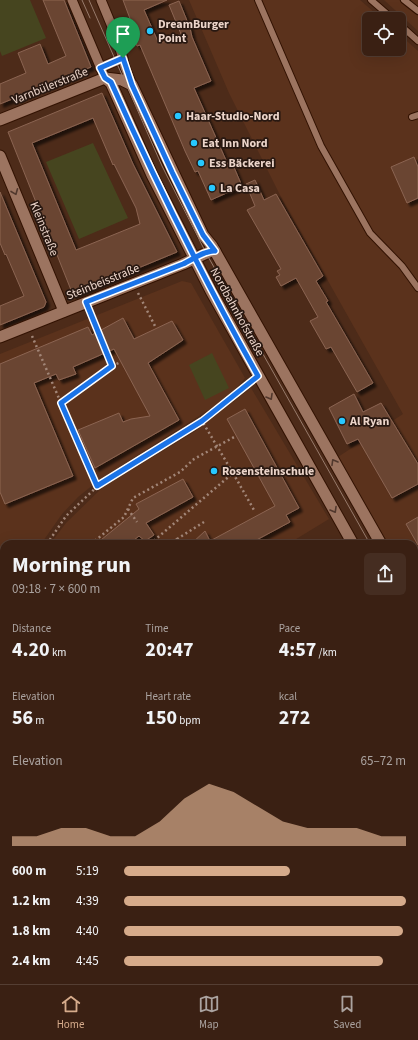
<!DOCTYPE html>
<meta charset="utf-8">
<style>
body{margin:0;font-family:"Source Sans 3",sans-serif;background:#452d21;color:#f1f3f6;height:100vh;display:flex;flex-direction:column;font-size:15px;white-space:nowrap}
*{box-sizing:border-box;margin:0}
p{font-size:13px;color:#aba3a0}
.icon{flex:none;width:22px;height:22px;fill:none;stroke:currentColor;stroke-width:2;stroke-linecap:round;stroke-linejoin:round}
.map{position:relative;flex:1;overflow:hidden}
.side{position:absolute;left:0px;top:540px;width:418px;height:444px;display:flex;flex-direction:column;background:#3a2013;border-radius:12px 12px 0 0;box-shadow:0 4px 16px #0002,0 0 0 1px #543e33}
.side>*{flex:none}
.buttons{position:absolute;left:362px;top:12px;display:grid;gap:8px}
.buttons a{display:grid;place-items:center;width:44px;height:44px;border-radius:6px;background:#3a2013;box-shadow:0 4px 16px #0002,0 0 0 1px #543e33;font-size:20px}
.pin{position:absolute;display:grid;place-items:center;width:34px;height:34px;color:#fff;margin:-41px -17px;border-radius:50% 50% 50% 0;rotate:-45deg;box-shadow:0 0 4px #0007}
.pin .icon{rotate:45deg}
.round{display:grid;place-items:center;flex:none;width:42px;height:42px;border-radius:6px;background:#452d21}
.overview{display:flex;align-items:center;justify-content:space-between;height:68px;padding:0 12px}
h1{font-size:22px;font-weight:700;line-height:30px}
.stats{display:grid;grid-template-columns:repeat(3,1fr);gap:6px;height:68px;padding:4px 12px}
.stats div{display:grid;align-content:center}
.stats b{font-size:20px;font-weight:700}
.stats small{font-size:11px;font-weight:400}
.stats p{font-size:11px}
.chart{height:112px;padding:8px 12px}
.chart p{display:flex;justify-content:space-between}
.chart svg{width:100%;height:72px;margin-top:4px;fill:#d6ab8b;opacity:.7}
ul{padding:0 12px;list-style:none;font-size:13px}
li{display:grid;grid-template-columns:64px 48px 1fr;align-items:center;height:30px}
li i{height:10px;border-radius:5px;background:#d6ab8b}
.tab-bar{display:flex;justify-content:space-around;align-items:center;height:56px;border-top:1px solid #543e33;background:#3a2013;font-size:11px;color:#aba3a0}
.tab-bar a{display:grid;justify-items:center;gap:2px}
.tab-bar .current{color:#d6ab8b}
.map>svg:first-child{display:block}
.built{fill:#5b321c}
.green{fill:#46451f}
.building{fill:#6a4533;stroke:#8b6451;fill-rule:evenodd;filter:url(#shadow)}
.lines{fill:none;stroke-linecap:round;stroke-linejoin:round}
.service-casing{stroke:#321202;stroke-width:8}
.pedestrian-casing{stroke:#321202;stroke-width:11}
.minor-casing{stroke:#321202;stroke-width:13}
.path{stroke:#a28678;stroke-width:2.5;stroke-dasharray:2 3;stroke-linecap:butt}
.service{stroke:#9c7460;stroke-width:6}
.pedestrian{stroke:#9c7460;stroke-width:9}
.minor{stroke:#9c7460;stroke-width:11}
.tram{stroke:#987b6c;stroke-width:1}
.rail{stroke:#987b6c;stroke-width:3;stroke-dasharray:6 3;stroke-linecap:butt}
.oneway{stroke:#51382d}
.route-casing{stroke:#fff;stroke-width:8}
.route{stroke:#1a73e8;stroke-width:5}
.poi-dot{fill:#27c8ff;stroke:#281811;stroke-width:1.5}
.labels{text-anchor:middle;dominant-baseline:central;stroke-width:3.5;stroke-linejoin:round;paint-order:stroke}
.poi-label{font-size:12px;font-weight:bold;fill:#ecd5ca;stroke:#281811;text-anchor:start}
.street-label{font-size:12px;fill:#ecd5ca;stroke:#281811}
</style>
<div class="map">
<svg width="418" height="984" viewBox="0 0 418 984">
<defs>
<filter id="shadow"><feDropShadow dx="3.5" dy="3.5" stdDeviation="1" flood-color="#0009"/></filter>
</defs>
<rect width="100%" height="100%" fill="#4d2b19"/>
<g class="built">
<polygon points="189,0 360,0 382,19 369,19 369,49 399,49 399,34 418,51 418,605 414,598 414,544 384,544 335,459 403,414 283,201 229,93"/>
<polygon points="384,0 418,0 418,31"/>
<polygon points="182,281 191,283 245,378 232,393 213,407 99,480 78,497 62,514 41,544 4,544 4,556 0,547 0,354"/>
<polygon points="251,388 329,519 288,544 50,544 66,523 103,487 194,432"/>
<polygon points="0,847 4,850 4,980 414,980 414,922 418,922 418,984 0,984"/>
</g>
<g class="green">
<polygon points="0,0 30,0 46,38 2,56 0,51"/>
<polygon points="93,143 128,218 79,239 46,162"/>
<polygon points="212,353 229,388 205,400 189,365"/>
<polygon points="60,980 331,980 330,984 74,984"/>
</g>
<g class="building">
<polygon points="43,0 64,0 91,67 0,104 0,84 26,73 18,53 40,44 48,64 66,56"/>
<polygon points="123,0 167,0 144,10 159,44 181,34 169,5 179,1 190,28 192,37 211,81 194,88 229,167 233,165 242,186 211,200 198,171 195,172 185,151 140,45 137,46 132,34 135,32"/>
<path d="M102,93L133,164L177,252L73,295L8,132ZM93,118L113,165L114,164L136,208L140,224L76,250L32,143Z"/>
<polygon points="414,157 418,167 418,198 407,203 391,167"/>
<polygon points="255,180 264,200 276,194 323,276 316,281 328,301 326,302 373,383 357,392 331,347 326,349 310,321 318,317 296,278 281,286 276,277 280,275 277,271 281,269 247,210 255,206 246,184"/>
<polygon points="0,192 46,302 44,307 0,325 0,306 24,296 6,254 5,255 0,243"/>
<polygon points="123,318 134,339 172,321 183,340 148,363 179,420 95,468 78,430 119,413 123,422 131,419 150,416 114,349 73,367 76,374 59,380 56,374 34,383 73,476 5,504 0,492 0,364 88,327 92,335"/>
<polygon points="354,394 363,412 381,403 418,464 418,484 392,498 358,439 347,444 329,408"/>
<polygon points="245,409 299,508 286,515 290,522 249,544 191,544 205,531 210,541 275,506 227,419"/>
<polygon points="183,479 193,497 146,523 154,535 145,541 139,536 129,544 96,544 139,509 136,504"/>
<polygon points="418,517 418,545 406,524"/>
</g>
<g class="lines">
<g class="service-casing">
<g id="service">
<polyline points="258,0 321,146 370,233 402,266 418,288"/>
<polyline points="371,0 393,19"/>
<polyline points="404,0 418,11"/>
<polyline points="399,24 418,41"/>
<polyline points="412,117 418,115"/>
<polyline points="0,756 4,757"/>
<polyline points="414,809 418,807"/>
<polyline points="0,853 4,855"/>
<polyline points="0,862 4,864"/>
<polyline points="414,926 418,926"/>
<polyline points="414,937 418,937"/>
</g>
</g>
<g class="pedestrian-casing">
<g id="pedestrian">
<polyline points="72,0 105,78"/>
<polyline points="101,0 118,41 125,67 132,85"/>
<polyline points="100,68 123,58"/>
</g>
</g>
<g class="minor-casing">
<g id="minor">
<polyline points="105,78 111,83 152,175 211,291 353,544"/>
<polyline points="0,120 105,78 122,80 132,85 203,235 212,246 381,544"/>
<polyline points="0,156 64,311"/>
<polyline points="0,337 183,264 211,251 215,251"/>
<polyline points="414,601 418,608"/>
<polyline points="414,651 418,658"/>
<polyline points="0,671 4,670"/>
<polyline points="0,808 4,810"/>
<polyline points="414,862 418,860"/>
</g>
</g>
<g class="path">
<polyline points="138,293 156,328"/>
<polyline points="32,336 97,486"/>
<polyline points="112,366 121,362"/>
<polyline points="61,403 112,366 89,312"/>
<polyline points="233,473 254,510"/>
<polyline points="128,509 137,522"/>
<polyline points="177,539 204,522"/>
<polyline points="47,544 66,516 102,482 190,429 215,412 250,383"/>
<polyline points="91,544 124,517 133,498 180,472 194,459 236,436"/>
<polyline points="150,544 233,473 202,421"/>
<polyline points="167,544 177,539 182,544"/>
<polyline points="0,557 4,567"/>
<polyline points="0,614 4,608"/>
</g>
<use href="#service" class="service"/>
<use href="#pedestrian" class="pedestrian"/>
<use href="#minor" class="minor"/>
<g class="tram">
<polyline points="82,0 90,18"/>
<polyline points="89,0 162,166 206,253 370,544"/>
<polyline points="414,621 418,628"/>
<polyline points="414,634 418,641"/>
</g>
<g class="rail">
<polyline points="0,893 4,894"/>
<polyline points="0,900 4,901"/>
<polyline points="414,909 418,908"/>
<polyline points="414,917 418,915"/>
<polyline points="0,928 4,929"/>
<polyline points="0,936 4,937"/>
<polyline points="414,949 418,949"/>
<polyline points="414,967 418,967"/>
<polyline points="0,974 4,975"/>
<polyline points="19,980 33,984"/>
</g>
</g>
<defs><path id="oneway-chevron" d="M-2-3.5L2.5 0L-2 3.5" fill="none" stroke-width="1.6" stroke-linecap="round" stroke-linejoin="round"/></defs>
<g class="oneway">
<use href="#oneway-chevron" transform="translate(15 192) rotate(68)"/>
<use href="#oneway-chevron" transform="translate(270 397) rotate(60)"/>
<use href="#oneway-chevron" transform="translate(334 462) rotate(-120)"/>
<use href="#oneway-chevron" transform="translate(334 510) rotate(60)"/>
</g>
<g class="lines">
<g class="route-casing">
<path id="route" d="M123,58L132,85L172,172L203,235L215,251C205,250 192,260 183,264L86,302L112,366L61,403L97,486L202,421L258,376C204,280 156,183 111,82L105,78L100,68L123,58"/>
</g>
<use href="#route" class="route"/>
</g>
<g class="poi-dot">
<circle cx="150" cy="31" r="4"/>
<circle cx="178" cy="116" r="4"/>
<circle cx="194" cy="143" r="4"/>
<circle cx="201" cy="163" r="4"/>
<circle cx="212" cy="188" r="4"/>
<circle cx="342" cy="421" r="4"/>
<circle cx="214" cy="471" r="4"/>
</g>
<g class="labels">
<g class="poi-label">
<text x="158" y="24">DreamBurger<tspan x="158" dy="14">Point</tspan></text>
<text x="186" y="116">Haar-Studio-Nord</text>
<text x="202" y="143">Eat Inn Nord</text>
<text x="209" y="163">Ess Bäckerei</text>
<text x="220" y="188">La Casa</text>
<text x="350" y="421">Al Ryan</text>
<text x="222" y="471">Rosensteinschule</text>
</g>
<g class="street-label">
<text transform="translate(50 86) rotate(-22)">Varnbülerstraße</text>
<text transform="translate(44 229) rotate(68)">Kleinstraße</text>
<text transform="translate(103 282) rotate(-22)">Steinbeisstraße</text>
<text transform="translate(237 312) rotate(61)">Nordbahnhofstraße</text>
</g>
</g>
</svg>
<div class="buttons">
<a><svg class="icon" aria-label="locate" viewBox="0 0 24 24"><circle cx="12" cy="12" r="6"/><path d="M12 2v4M12 18v4M2 12h4M18 12h4"/></svg></a>
</div>
<div class="pin" style="left:123px;top:58px;background:#1e9e55"><svg class="icon" aria-label="arrive" viewBox="0 0 24 24"><path d="M6 21V4h12l-3 4 3 4H6"/></svg></div>
<section class="side">
<div class="overview"><div><h1>Morning run</h1><p>09:18 · 7 × 600 m</p></div><a class="round"><svg class="icon" aria-label="share" viewBox="0 0 24 24"><path d="M12 15V3M7 8l5-5 5 5M5 13v7h14v-7"/></svg></a></div>
<div class="stats">
<div><p>Distance</p><b>4.20<small> km</small></b></div>
<div><p>Time</p><b>20:47</b></div>
<div><p>Pace</p><b>4:57<small> /km</small></b></div>
</div>
<div class="stats">
<div><p>Elevation</p><b>56<small> m</small></b></div>
<div><p>Heart rate</p><b>150<small> bpm</small></b></div>
<div><p>kcal</p><b>272</b></div>
</div>
<div class="chart"><p><span>Elevation</span>65–72 m</p>
<svg viewBox="0 0 160 44" preserveAspectRatio="none"><path d="M0 44V38L10 38L20 33L30 33L40 38L50 38L60 29L70 15L80 6L90 11L100 20L110 29L120 33L130 33L140 33L150 38L160 38V44z"/></svg>
</div>
<ul>
<li><b>600 m</b>5:19<i style="width:59%"></i></li>
<li><b>1.2 km</b>4:39<i style="width:100%"></i></li>
<li><b>1.8 km</b>4:40<i style="width:99%"></i></li>
<li><b>2.4 km</b>4:45<i style="width:92%"></i></li>
</ul>
</section>
</div>
<nav class="tab-bar">
<a class="current"><svg class="icon" aria-label="home" viewBox="0 0 24 24"><path d="M3 11l9-7 9 7M6 9v11h12V9"/></svg>Home</a>
<a><svg class="icon" aria-label="map" viewBox="0 0 24 24"><path d="M3 6l6-2 6 2 6-2v14l-6 2-6-2-6 2zM9 4v14M15 6v14"/></svg>Map</a>
<a><svg class="icon" aria-label="saved" viewBox="0 0 24 24"><path d="M7 4h10v16l-5-4-5 4z"/></svg>Saved</a>
</nav>
